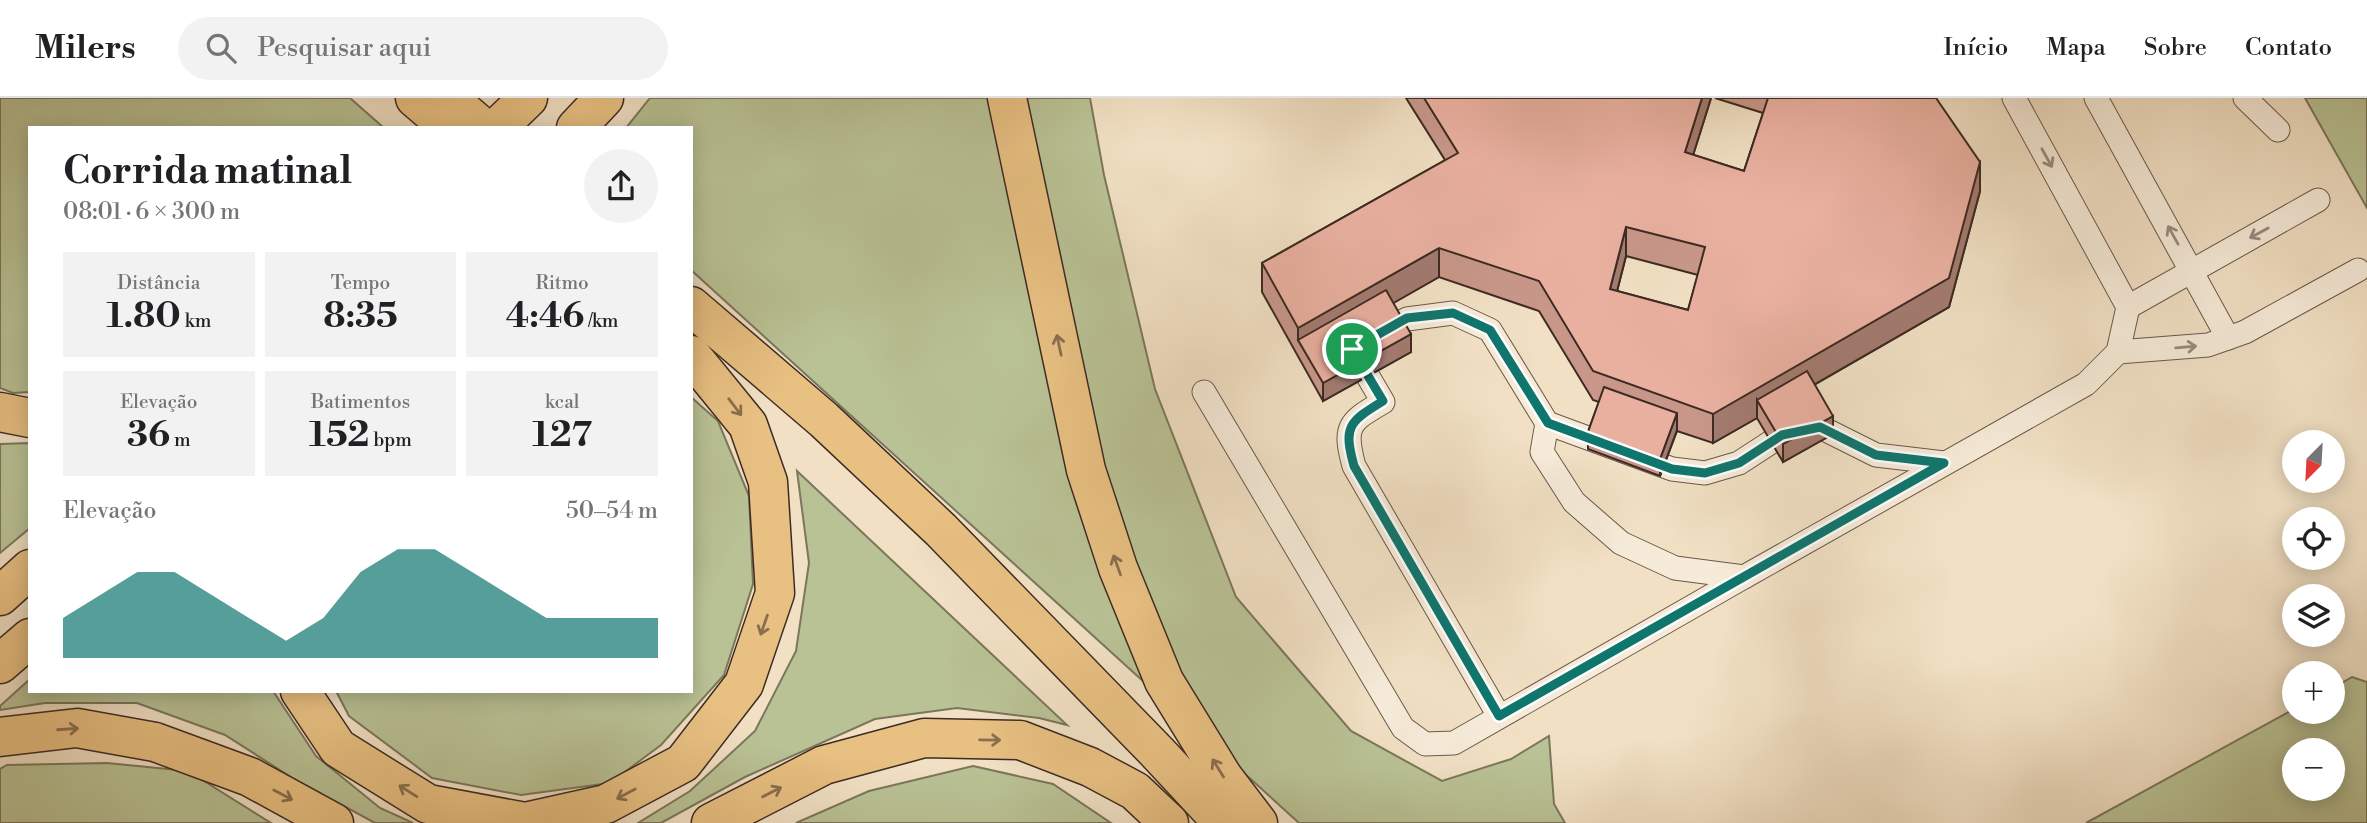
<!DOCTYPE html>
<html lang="pt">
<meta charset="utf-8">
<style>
body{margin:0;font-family:"Libre Bodoni",serif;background:#f2f2f2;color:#202124;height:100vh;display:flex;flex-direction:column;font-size:26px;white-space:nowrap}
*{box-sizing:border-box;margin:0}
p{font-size:23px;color:#757577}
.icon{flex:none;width:38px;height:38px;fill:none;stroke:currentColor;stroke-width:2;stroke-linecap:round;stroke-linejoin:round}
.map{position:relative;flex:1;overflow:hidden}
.side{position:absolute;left:28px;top:28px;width:665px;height:567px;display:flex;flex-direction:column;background:#fff;border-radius:0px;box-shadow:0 4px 18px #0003}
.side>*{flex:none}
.needle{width:46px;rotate:204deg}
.tools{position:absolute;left:2282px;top:332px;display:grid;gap:14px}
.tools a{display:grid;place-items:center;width:63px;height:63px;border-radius:50%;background:#fff;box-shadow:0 4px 18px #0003;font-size:35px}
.pin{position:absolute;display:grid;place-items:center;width:60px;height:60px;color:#fff;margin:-30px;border:4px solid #fff;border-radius:50%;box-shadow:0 2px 7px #0007}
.round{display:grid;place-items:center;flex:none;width:74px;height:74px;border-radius:37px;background:#f2f2f2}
.overview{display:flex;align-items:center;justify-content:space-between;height:119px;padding:0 35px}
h1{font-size:38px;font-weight:800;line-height:52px}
.metrics{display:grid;grid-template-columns:repeat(3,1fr);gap:10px;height:119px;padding:7px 35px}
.metrics div{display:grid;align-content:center;border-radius:0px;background:#f2f2f2;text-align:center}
.metrics b{font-size:35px;font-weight:800}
.metrics small{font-size:19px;font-weight:400}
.metrics p{font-size:19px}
.chart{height:196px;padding:14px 35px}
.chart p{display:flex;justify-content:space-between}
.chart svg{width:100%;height:126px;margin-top:7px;fill:#0f766e;opacity:.7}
header{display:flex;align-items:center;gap:42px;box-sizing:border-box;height:98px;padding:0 35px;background:#fff;border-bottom:2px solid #e0e0e0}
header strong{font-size:33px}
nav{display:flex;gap:38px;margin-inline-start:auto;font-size:24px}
.search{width:490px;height:63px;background:#f2f2f2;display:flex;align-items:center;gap:18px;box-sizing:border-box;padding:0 24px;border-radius:38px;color:#757577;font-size:26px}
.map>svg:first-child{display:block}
.green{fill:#b9c295;stroke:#7b765c;stroke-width:2;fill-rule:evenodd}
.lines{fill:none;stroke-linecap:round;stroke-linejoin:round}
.service-casing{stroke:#6a584b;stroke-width:25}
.primary-casing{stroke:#3d2a23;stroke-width:41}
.service{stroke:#f6ebd9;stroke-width:23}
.primary{stroke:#e8c082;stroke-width:38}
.wall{fill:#c8978a;stroke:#3d2a23;stroke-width:2;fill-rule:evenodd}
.shaded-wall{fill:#a37b70;stroke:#3d2a23;stroke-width:2}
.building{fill:#e9b0a0;stroke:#3d2a23;stroke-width:2;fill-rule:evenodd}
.oneway{stroke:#9a8a7e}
.oneway2{stroke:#8a6e4e}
.route-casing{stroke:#fff;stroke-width:14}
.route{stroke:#0f766e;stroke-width:9}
</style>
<header>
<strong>Milers</strong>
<div class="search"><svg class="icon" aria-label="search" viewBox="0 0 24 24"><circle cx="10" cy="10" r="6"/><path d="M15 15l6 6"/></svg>Pesquisar aqui</div>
<nav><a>Início</a><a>Mapa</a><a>Sobre</a><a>Contato</a></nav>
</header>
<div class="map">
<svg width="2367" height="725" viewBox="0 0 2367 725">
<rect width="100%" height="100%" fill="#f1e0c4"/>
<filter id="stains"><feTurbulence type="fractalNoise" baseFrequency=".00286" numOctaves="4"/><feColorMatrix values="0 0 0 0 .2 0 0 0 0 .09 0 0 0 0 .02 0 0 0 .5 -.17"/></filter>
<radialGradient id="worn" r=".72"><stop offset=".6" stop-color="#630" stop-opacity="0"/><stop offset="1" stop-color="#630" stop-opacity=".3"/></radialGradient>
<g class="green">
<polygon points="0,0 350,0 384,30 30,30 30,294 13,295 0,290"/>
<polygon points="650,0 1090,0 1104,77 1155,291 1236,499 1351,633 1442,683 1511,661 1549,638 1554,706 1565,725 1299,725 691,172 691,30 626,30"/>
<polygon points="2305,0 2367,0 2367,110"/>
<polygon points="691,299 718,323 749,398 753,486 724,577 661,647 610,685 521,697 432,680 349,618 336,593 691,593"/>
<polygon points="30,345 30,430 0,455 0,346"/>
<polygon points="797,373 1067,627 1039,620 957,610 875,621 745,679 661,725 638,725 690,693 755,633 796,553 809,465"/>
<path d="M2352,579L2367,584V725H2086L2294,611V614H2333V590ZM2294,653H2333V691H2294Z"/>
<polygon points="30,581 30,593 273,593 316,658 380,710 413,725 375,725 294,681 225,637 137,605 45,605 0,612 0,608"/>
<polygon points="107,665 188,673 271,725 0,725 0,671 7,667"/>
<polygon points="973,668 1053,686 1111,725 796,725 869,693"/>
</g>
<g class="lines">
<g class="service-casing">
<g id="service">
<polyline points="2096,0 2228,240"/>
<polyline points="2245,0 2278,32"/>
<polyline points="2128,209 2318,102"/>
<polyline points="2118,254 2208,247 2245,234 2358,172"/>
<polyline points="1204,294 1403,630 1425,646 1454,645 1744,479"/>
<polyline points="1547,325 1542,354 1574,404 1621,445 1675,470 1744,479 2086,286 2118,254 2128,209 2014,0"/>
<path d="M1499,618L1354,368C1343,328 1349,324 1383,304L1352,251L1407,221L1453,215L1490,232L1547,325L1672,371L1705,375L1739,365L1782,337L1820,329L1876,357L1944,365"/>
</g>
</g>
<g class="primary-casing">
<g id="primary">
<polyline points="415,0 450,30"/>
<polyline points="448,0 483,30"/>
<polyline points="1007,0 1086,372 1118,470 1164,583 1223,679 1258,725"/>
<polyline points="497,30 528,0"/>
<polyline points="576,30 604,0"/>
<polyline points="691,208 824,322 941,432 1157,654 1223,725"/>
<polyline points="0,314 30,320"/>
<polyline points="0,498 30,471"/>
<polyline points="0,566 30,540"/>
<polyline points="300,593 338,650 428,706 525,724 606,706 683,665 744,586 775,495 768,384 748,327 691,257"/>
<polyline points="0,639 77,630 155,644 250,679 334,725"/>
<polyline points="711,725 824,667 924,640 1020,642 1090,669 1135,693 1169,725"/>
</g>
</g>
<use href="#service" class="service"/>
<use href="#primary" class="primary"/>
</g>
<path class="wall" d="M1406,0H1711L1693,57L1744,73L1763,15L1715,0H1936L1980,93L1949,209L1814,287L1833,336L1783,364L1757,320L1713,345L1677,333L1660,378L1588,351V334L1599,304L1593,302L1539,213L1439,179L1393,205L1411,254L1323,303L1262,194V165L1445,62ZM1626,158L1698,177L1688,212L1617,193Z"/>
<g class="shaded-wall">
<polygon points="1702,0 1711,0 1685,83 1685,54"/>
<polygon points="1980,64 1980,93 1949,209 1765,315 1757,302 1757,320 1713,345 1713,316"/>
<polygon points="1626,129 1626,158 1610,221 1610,191"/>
<polygon points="1439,150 1439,179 1306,255 1298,242 1298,230"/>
<polygon points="1411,236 1411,254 1323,303 1323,285"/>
<polygon points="1677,315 1677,332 1660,378 1660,361"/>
<polygon points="1833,318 1833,336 1783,364 1783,346"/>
</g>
<g class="building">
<path d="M1424,0H1702L1685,54L1744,73L1768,0H1936L1980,64L1949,180L1713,316L1593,273L1539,183L1439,150L1298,230L1262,165L1458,55ZM1626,129L1705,149L1688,212L1610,191Z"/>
<polygon points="1386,192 1411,236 1323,285 1298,242"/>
<polygon points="1807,273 1833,318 1783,346 1757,302"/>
<polygon points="1604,289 1677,315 1660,361 1588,334"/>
</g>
<defs><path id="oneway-shaft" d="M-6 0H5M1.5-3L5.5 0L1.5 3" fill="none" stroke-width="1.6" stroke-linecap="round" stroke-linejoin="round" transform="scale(1.75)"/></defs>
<g class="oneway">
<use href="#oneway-shaft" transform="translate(2047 60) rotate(61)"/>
<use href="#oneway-shaft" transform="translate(2259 135) rotate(151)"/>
<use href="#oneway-shaft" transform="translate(2173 137) rotate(-119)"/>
<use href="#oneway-shaft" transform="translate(2186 249) rotate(-5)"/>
</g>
<g class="oneway2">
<use href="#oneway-shaft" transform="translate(1059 247) rotate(-102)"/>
<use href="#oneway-shaft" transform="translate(735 309) rotate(53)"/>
<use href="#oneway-shaft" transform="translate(1117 467) rotate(-110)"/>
<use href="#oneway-shaft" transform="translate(764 527) rotate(109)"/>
<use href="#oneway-shaft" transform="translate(68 631) rotate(-4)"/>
<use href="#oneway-shaft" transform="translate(990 642) rotate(1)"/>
<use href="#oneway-shaft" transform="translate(1218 670) rotate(-122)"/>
<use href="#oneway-shaft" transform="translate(408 693) rotate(-148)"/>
<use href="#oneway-shaft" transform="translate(772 694) rotate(-27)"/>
<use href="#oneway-shaft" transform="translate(626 696) rotate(152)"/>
<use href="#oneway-shaft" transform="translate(283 697) rotate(28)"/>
</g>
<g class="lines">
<g class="route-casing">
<path id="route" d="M1453,215L1490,232L1548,325L1672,371L1705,375L1739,365L1782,337L1820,329L1876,357L1944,365L1499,618L1354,368C1343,328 1349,324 1383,303L1352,251L1407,220Z"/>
</g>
<use href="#route" class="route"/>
</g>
<rect width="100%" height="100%" filter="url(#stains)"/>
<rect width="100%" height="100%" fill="url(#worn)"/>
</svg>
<div class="tools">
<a><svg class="needle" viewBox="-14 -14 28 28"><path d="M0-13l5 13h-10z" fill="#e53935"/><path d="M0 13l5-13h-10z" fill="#757577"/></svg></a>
<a><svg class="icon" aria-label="locate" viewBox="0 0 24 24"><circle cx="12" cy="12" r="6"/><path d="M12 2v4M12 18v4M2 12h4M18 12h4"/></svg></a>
<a><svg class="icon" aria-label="layers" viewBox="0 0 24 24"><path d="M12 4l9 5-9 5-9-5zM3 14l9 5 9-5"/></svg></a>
<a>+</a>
<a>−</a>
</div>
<div class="pin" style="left:1352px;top:251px;background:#1e9e55"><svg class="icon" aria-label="arrive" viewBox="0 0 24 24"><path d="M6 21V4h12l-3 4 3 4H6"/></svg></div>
<section class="side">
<div class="overview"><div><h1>Corrida matinal</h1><p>08:01 · 6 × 300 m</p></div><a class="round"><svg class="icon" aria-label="share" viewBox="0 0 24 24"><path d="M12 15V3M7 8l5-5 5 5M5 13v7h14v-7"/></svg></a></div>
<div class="metrics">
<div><p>Distância</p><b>1.80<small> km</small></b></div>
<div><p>Tempo</p><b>8:35</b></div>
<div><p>Ritmo</p><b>4:46<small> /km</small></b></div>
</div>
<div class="metrics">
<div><p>Elevação</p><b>36<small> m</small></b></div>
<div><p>Batimentos</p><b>152<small> bpm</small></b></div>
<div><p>kcal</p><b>127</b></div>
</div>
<div class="chart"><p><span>Elevação</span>50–54 m</p>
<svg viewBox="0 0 160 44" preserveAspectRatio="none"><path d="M0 44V30L10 22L20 14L30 14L40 22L50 30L60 38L70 30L80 14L90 6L100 6L110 14L120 22L130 30L140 30L150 30L160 30V44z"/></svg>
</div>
</section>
</div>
